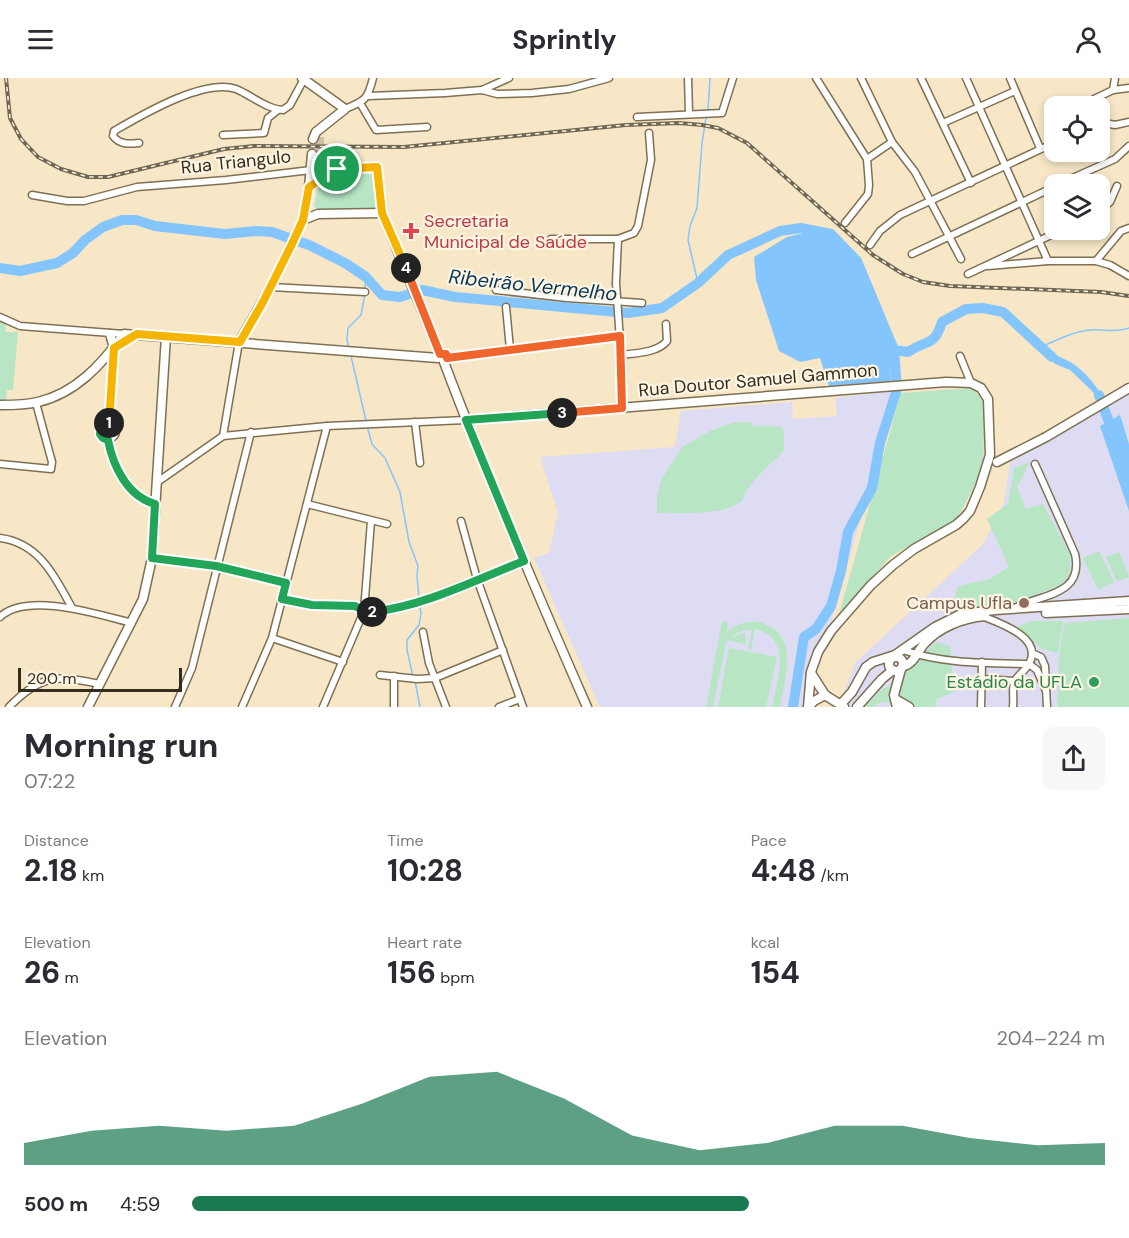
<!DOCTYPE html>
<meta charset="utf-8">
<style>
body{margin:0;font-family:"DM Sans",sans-serif;background:#f7f7f7;color:#2b2b33;height:100vh;display:flex;flex-direction:column;font-size:22px;white-space:nowrap}
*{box-sizing:border-box;margin:0}
p{font-size:20px;color:#7c7c81}
.icon{flex:none;width:33px;height:33px;fill:none;stroke:currentColor;stroke-width:2;stroke-linecap:round;stroke-linejoin:round}
.map{position:relative;height:629px;overflow:hidden}
.panel{display:flex;flex-direction:column;background:#fff;flex:1}
.panel>*{flex:none}
.buttons{position:absolute;left:1044px;top:18px;display:grid;gap:12px}
.buttons a{display:grid;place-items:center;width:66px;height:66px;border-radius:12px;background:#fff;box-shadow:0 3px 9px #0003;font-size:30px}
.scale{position:absolute;left:18px;bottom:15px;width:164px;box-sizing:border-box;padding-left:6px;border:3px solid #332d20;border-top:0;font-size:16px;line-height:21px;white-space:nowrap;color:#332d20;-webkit-text-stroke:4px #fff5e2;paint-order:stroke}
.pin{position:absolute;display:grid;place-items:center;width:51px;height:51px;color:#fff;margin:-26px;border:3px solid #fff;border-radius:50%;box-shadow:0 2px 6px #0007}
.km{position:absolute;width:30px;height:30px;margin:-15px;border-radius:50%;background:#222;color:#fff;font-size:16px;line-height:30px;text-align:center}
.round{display:grid;place-items:center;flex:none;width:63px;height:63px;border-radius:12px;background:#f7f7f7}
.head{display:flex;align-items:center;justify-content:space-between;height:102px;padding:0 24px}
h1{font-size:33px;font-weight:700;line-height:45px}
.stats{display:grid;grid-template-columns:repeat(3,1fr);gap:9px;height:102px;padding:6px 24px}
.stats div{display:grid;align-content:center}
.stats b{font-size:30px;font-weight:700}
.stats small{font-size:16px;font-weight:400}
.stats p{font-size:16px}
.chart{height:168px;padding:12px 24px}
.chart p{display:flex;justify-content:space-between}
.chart svg{width:100%;height:108px;margin-top:6px;fill:#1a7950;opacity:.7}
ul{padding:0 24px;list-style:none;font-size:20px}
li{display:grid;grid-template-columns:96px 72px 1fr;align-items:center;height:45px}
li i{height:15px;border-radius:8px;background:#1a7950}
header{display:flex;justify-content:space-between;align-items:center;height:78px;padding:0 24px;background:#fff;font-size:27px;font-weight:700}
.map>svg:first-child{display:block}
.education{fill:#dedcf2}
.green{fill:#b8e6c5}
.water{fill:#84c5fd}
.lines{fill:none;stroke-linecap:round;stroke-linejoin:round}
.stream{stroke:#84c5fd;stroke-width:1.5}
.river{stroke:#84c5fd;stroke-width:10}
.secondary-tunnel{stroke:#d0c2a6;stroke-width:8;stroke-dasharray:8 4;stroke-linecap:butt}
.street-casing{stroke:#7e7053;stroke-width:9}
.secondary-casing{stroke:#7e7053;stroke-width:11}
.street{stroke:#fff;stroke-width:6}
.secondary{stroke:#fff;stroke-width:8}
.rail-casing{stroke:#6f6653;stroke-width:4}
.rail{stroke:#fff5e2;stroke-width:1.5;stroke-dasharray:4.5;stroke-linecap:butt}
.split-1-casing{stroke:#fff;stroke-width:12}
.split-2-casing{stroke:#fff;stroke-width:12}
.split-3-casing{stroke:#fff;stroke-width:12}
.split-4-casing{stroke:#fff;stroke-width:12}
.split-5-casing{stroke:#fff;stroke-width:12}
.split-1{stroke:#f5b400;stroke-width:8}
.split-2{stroke:#22a559;stroke-width:8}
.split-3{stroke:#22a559;stroke-width:8}
.split-4{stroke:#f0652b;stroke-width:8}
.split-5{stroke:#f5b400;stroke-width:8}
.health-dot{fill:#e0444e;stroke:#fff5e2;stroke-width:2}
.education-dot{fill:#8d6e63;stroke:#fff5e2;stroke-width:2}
.leisure-dot{fill:#2e9e5b;stroke:#fff5e2;stroke-width:2}
.labels{text-anchor:middle;dominant-baseline:central;stroke-width:4.5;stroke-linejoin:round;paint-order:stroke}
.street-label{font-size:18px;fill:#332d20;stroke:#fff5e2}
.health-label{font-size:18px;fill:#be3a42;stroke:#fff5e2;text-anchor:start}
.education-label{font-size:18px;fill:#785e54;stroke:#fff5e2;text-anchor:end}
.leisure-label{font-size:18px;fill:#27864d;stroke:#fff5e2;text-anchor:end}
.water-label{font-size:20px;font-style:italic;fill:#05395c;stroke:#fff5e2}
</style>
<header><svg class="icon" aria-label="menu" viewBox="0 0 24 24"><path d="M4 6h16M4 12h16M4 18h16"/></svg>Sprintly<svg class="icon" aria-label="person" viewBox="0 0 24 24"><circle cx="12" cy="8" r="4"/><path d="M4 21q1-7 8-7t8 7"/></svg></header>
<div class="map">
<svg width="1129" height="629" viewBox="0 0 1129 629">
<rect width="100%" height="100%" fill="#f7e7c7"/>
<g class="education">
<polygon points="891,313 862,435 831,546 818,566 804,629 600,629 534,480 549,475 558,435 540,379 675,369 681,333 792,324 793,341 837,338 835,320"/>
<polygon points="1129,315 1129,629 843,629 842,619 855,585 984,465 1004,424 1010,384"/>
</g>
<g class="green">
<polygon points="365,94 373,96 377,132 321,135 314,128 319,105 329,97"/>
<polygon points="0,243 5,245 6,254 18,254 13,312 7,312 6,323 0,323"/>
<polygon points="971,310 985,322 983,391 956,443 891,478 838,540 901,315"/>
<path d="M735,344H751L752,348H780L784,353V373C773,384 745,407 743,422C727,438 678,435 657,435V418L661,402L682,369L710,353Z"/>
<polygon points="1030,384 1017,409 1026,431 1043,426 1070,476 1070,491 1068,499 1061,507 1012,526 978,529 948,538 958,508 990,501 1009,489 987,441 1008,426 1014,390"/>
<polygon points="1099,473 1114,504 1098,512 1083,480"/>
<polygon points="1119,474 1129,499 1117,504 1106,479"/>
<polygon points="1129,540 1129,629 1057,629 1059,579 1064,545"/>
<path d="M722,543L728,544L727,554C737,546 749,541 762,545C800,557 785,601 780,629H772C777,602 794,560 755,551L751,572H748L752,552C744,551 736,555 730,560L745,554L746,567L729,562L726,566L713,629H706Z"/>
<polygon points="1031,543 1063,543 1058,575 1042,571 1017,549"/>
<polygon points="936,564 950,568 954,614 937,621 935,629 896,629 891,625 881,624 872,629 864,629 880,613 896,603"/>
<polygon points="729,570 777,579 766,629 718,629"/>
</g>
<g class="water">
<polygon points="808,154 830,159 851,180 890,269 891,303 829,308 820,280 800,284 779,273 756,202 754,179 787,159"/>
<path d="M1045,269C1055,277 1056,277 1066,282C1081,288 1096,307 1104,321L1099,324L1093,314L1070,292L1055,286L1040,271Z"/>
<polygon points="1120,337 1129,366 1129,433 1100,348"/>
</g>
<g class="lines">
<g class="stream">
<polyline points="708,32 710,0"/>
<polyline points="698,205 688,162 690,148 697,130 702,65 706,40"/>
<polyline points="365,211 366,199"/>
<path d="M1041,269C1057,262 1074,253 1091,252C1105,251 1116,255 1129,250"/>
<polyline points="349,270 347,262 348,250 361,237 365,216"/>
<polyline points="351,278 366,343"/>
<polyline points="367,348 372,366 385,380 400,414 409,464 418,488 417,498 419,520"/>
<polyline points="413,599 407,572 407,562 419,547 421,535 419,525"/>
<polyline points="415,603 420,629"/>
</g>
<g class="river">
<path d="M0,190L20,193L57,185L73,175L85,162L103,149L122,142H136L155,148L225,156L256,153L272,154L309,167L345,185L366,199L382,217L400,219L422,212L455,219L628,235L662,230L698,205L728,177L780,153L801,150L831,156L857,183L894,272L908,274C926,261 934,270 942,244L966,231L983,230L1003,234L1052,279"/>
<polyline points="1099,317 1113,355"/>
<polyline points="793,629 804,559 816,551 831,528 841,493 848,454 872,410 880,365 897,311 894,272"/>
</g>
<polyline class="secondary-tunnel" points="320,59 320,78"/>
<g class="street-casing">
<g id="street">
<polyline points="688,0 689,35"/>
<polyline points="816,0 867,81 869,107 868,116 845,145"/>
<polyline points="861,0 892,64 915,94 961,181"/>
<polyline points="921,0 971,105"/>
<polyline points="966,0 1048,183"/>
<polyline points="1010,0 1040,70"/>
<polyline points="482,12 509,0"/>
<polyline points="1113,12 1129,10"/>
<polyline points="369,18 445,15 482,12 497,16 532,15 569,11 609,0"/>
<polyline points="360,25 376,52 427,49"/>
<polyline points="1091,28 1094,21 1113,12 1115,0"/>
<path d="M345,31C365,23 368,21 373,0"/>
<polyline points="637,39 722,35 733,0"/>
<polyline points="1100,44 1115,47 1129,44"/>
<polyline points="943,45 1015,13"/>
<polyline points="223,57 264,55 268,40 278,32"/>
<path d="M139,65C129,66 120,67 113,58L114,53C142,37 204,0 236,11C251,17 266,31 283,32L290,27L304,1"/>
<polyline points="867,81 892,64"/>
<polyline points="1059,106 1115,81 1129,68"/>
<polyline points="32,117 67,123 84,123 137,109 226,102 311,92"/>
<polyline points="1100,133 1110,124 1117,108"/>
<polyline points="551,161 618,161 634,155 638,148 651,82 649,55"/>
<polyline points="618,161 616,205 621,277 622,330"/>
<polyline points="870,167 880,153 900,137 1054,65"/>
<polyline points="912,176 1054,109"/>
<polyline points="1096,183 1121,153 1129,150"/>
<polyline points="988,188 1048,183 1096,183 1110,187 1129,198"/>
<polyline points="968,196 1062,152"/>
<polyline points="271,209 365,214"/>
<polyline points="496,212 567,220 642,225"/>
<polyline points="506,229 510,271"/>
<polyline points="0,239 20,248 124,256"/>
<path d="M621,277C636,275 657,275 667,263L666,246"/>
<polyline points="960,278 971,305"/>
<polyline points="447,280 620,258"/>
<polyline points="415,344 420,385"/>
<circle cx="108" cy="353" r="8"/>
<polyline points="109,345 114,285 112,272"/>
<polyline points="223,358 239,264"/>
<path d="M108,362C113,388 127,418 155,426"/>
<polyline points="0,386 51,391 52,384 36,325"/>
<polyline points="156,405 223,358 327,348 466,342"/>
<polyline points="307,426 387,446"/>
<polyline points="461,443 477,501 523,629"/>
<path d="M0,460C39,465 55,498 72,530"/>
<polyline points="152,480 216,488 286,505"/>
<polyline points="282,521 312,527 355,528 368,534 392,531 421,523 524,483"/>
<path d="M1017,529C1043,516 1084,517 1075,476L1035,386"/>
<path d="M982,538C1000,545 1044,560 1029,586C1025,593 1016,598 1014,605C1012,612 1014,621 1013,629"/>
<path d="M0,539C27,513 100,537 132,545"/>
<polyline points="423,554 429,585 446,629"/>
<polyline points="272,560 343,584"/>
<path d="M903,572C943,586 987,585 1029,586L1037,592L1046,613"/>
<polyline points="1032,575 1041,579 1045,588 1047,629"/>
<polyline points="380,597 417,601 435,600 503,572"/>
<polyline points="982,601 1014,603"/>
<path d="M9,629C41,596 58,597 100,606"/>
<polyline points="175,629 192,590 251,354"/>
<polyline points="242,629 272,560 327,348"/>
<polyline points="323,629 364,533 371,443"/>
<polyline points="394,629 394,598"/>
<polyline points="499,629 520,621"/>
<polyline points="981,629 982,584"/>
</g>
</g>
<g class="secondary-casing">
<g id="secondary">
<polyline points="302,0 345,31 316,54 313,61"/>
<polyline points="320,78 322,87 331,91"/>
<polyline points="311,92 377,89 382,135 440,276"/>
<polyline points="309,109 337,92"/>
<polyline points="303,142 318,136 382,135"/>
<polyline points="110,256 114,270"/>
<polyline points="239,264 271,209 303,142 309,109 312,76"/>
<path d="M444,284C488,401 537,515 587,629"/>
<path d="M0,327C12,327 26,327 38,324C76,315 101,287 124,256L438,280"/>
<polyline points="466,342 946,304 971,305 981,310 988,321 990,377 980,409 970,433 964,440 956,447 914,471 893,487 871,507 831,553 818,574 811,594 808,629"/>
<polyline points="997,384 1046,359 1129,310"/>
<polyline points="1046,535 1129,531"/>
<circle cx="896" cy="586" r="7"/>
<path d="M902,589C915,585 916,575 924,566C939,549 963,540 985,538"/>
<polyline points="811,595 825,617 844,629"/>
<polyline points="895,621 909,629"/>
<polyline points="841,626 852,614 866,589 873,584 895,577 935,549 961,536 995,532 1129,523"/>
<polyline points="88,629 143,521 152,480 166,258"/>
<polyline points="808,629 814,623 825,617"/>
<polyline points="857,629 882,601 893,592"/>
<polyline points="897,629 894,617 901,591"/>
</g>
</g>
<use href="#street" class="street"/>
<use href="#secondary" class="secondary"/>
<g class="rail-casing">
<polyline id="rail" points="6,0 10,40 21,61 38,79 61,91 88,99 108,99 224,71 254,68 404,69 626,47 679,45 702,47 718,50 747,65 873,177 903,196 923,204 950,208 1101,214 1129,218"/>
</g>
<use href="#rail" class="rail"/>
</g>
<g class="lines">
<g class="split-1-casing">
<polyline id="split-1" points="109,345 114,270 137,256 240,264 263,224 291,168 303,142 309,109 337,91"/>
</g>
<g class="split-2-casing">
<path id="split-2" d="M109,345L102,348L100,356L103,360L108,362C113,388 127,418 155,426L152,480L216,488L286,505L282,521L312,527L355,528L364,533L372,534"/>
</g>
<g class="split-3-casing">
<path id="split-3" d="M372,534C425,528 475,502 524,483L466,342L562,335"/>
</g>
<g class="split-4-casing">
<polyline id="split-4" points="406,190 440,276 446,276 447,280 620,258 622,330 562,335"/>
</g>
<g class="split-5-casing">
<polyline id="split-5" points="337,91 377,89 382,135 406,190"/>
</g>
<use href="#split-1" class="split-1"/>
<use href="#split-2" class="split-2"/>
<use href="#split-3" class="split-3"/>
<use href="#split-4" class="split-4"/>
<use href="#split-5" class="split-5"/>
</g>
<path class="health-dot" d="M408 144h6v6h6v6h-6v6h-6v-6h-6v-6h6z"/>
<circle class="education-dot" cx="1024" cy="525" r="6"/>
<circle class="leisure-dot" cx="1094" cy="604" r="6"/>
<g class="labels">
<g class="street-label">
<text transform="translate(236 84) rotate(-6)">Rua Triangulo</text>
<text transform="translate(758 302) rotate(-5)">Rua Doutor Samuel Gammon</text>
</g>
<g class="health-label">
<text x="424" y="143">Secretaria<tspan x="424" dy="21">Municipal de Saúde</tspan></text>
</g>
<g class="education-label">
<text x="1012" y="525">Campus Ufla</text>
</g>
<g class="leisure-label">
<text x="1082" y="604">Estádio da UFLA</text>
</g>
<g class="water-label">
<text transform="translate(533 207) rotate(6)">Ribeirão Vermelho</text>
</g>
</g>
</svg>
<div class="buttons">
<a><svg class="icon" aria-label="locate" viewBox="0 0 24 24"><circle cx="12" cy="12" r="6"/><path d="M12 2v4M12 18v4M2 12h4M18 12h4"/></svg></a>
<a><svg class="icon" aria-label="layers" viewBox="0 0 24 24"><path d="M12 4l9 5-9 5-9-5zM3 14l9 5 9-5"/></svg></a>
</div>
<div class="scale">200 m</div>
<div class="pin" style="left:337px;top:91px;background:#1e9e55"><svg class="icon" aria-label="arrive" viewBox="0 0 24 24"><path d="M6 21V4h12l-3 4 3 4H6"/></svg></div>
<b class="km" style="left:109px;top:345px">1</b>
<b class="km" style="left:372px;top:534px">2</b>
<b class="km" style="left:562px;top:335px">3</b>
<b class="km" style="left:406px;top:190px">4</b>
</div>
<section class="panel">
<div class="head"><div><h1>Morning run</h1><p>07:22</p></div><a class="round"><svg class="icon" aria-label="share" viewBox="0 0 24 24"><path d="M12 15V3M7 8l5-5 5 5M5 13v7h14v-7"/></svg></a></div>
<div class="stats">
<div><p>Distance</p><b>2.18<small> km</small></b></div>
<div><p>Time</p><b>10:28</b></div>
<div><p>Pace</p><b>4:48<small> /km</small></b></div>
</div>
<div class="stats">
<div><p>Elevation</p><b>26<small> m</small></b></div>
<div><p>Heart rate</p><b>156<small> bpm</small></b></div>
<div><p>kcal</p><b>154</b></div>
</div>
<div class="chart"><p><span>Elevation</span>204–224 m</p>
<svg viewBox="0 0 160 44" preserveAspectRatio="none"><path d="M0 44V35L10 30L20 28L30 30L40 28L50 19L60 8L70 6L80 17L90 32L100 38L110 35L120 28L130 28L140 33L150 36L160 35V44z"/></svg>
</div>
<ul>
<li><b>500 m</b>4:59<i style="width:61%"></i></li>
</ul>
</section>
